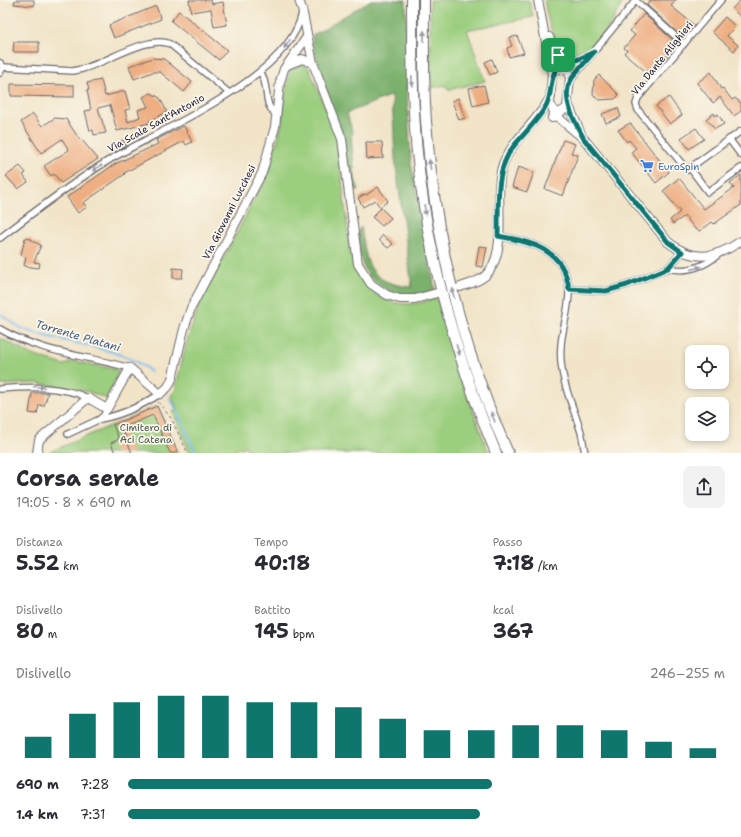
<!DOCTYPE html>
<html lang="it">
<meta charset="utf-8">
<style>
body{margin:0;font-family:"Shantell Sans",sans-serif;background:#f2f2f3;color:#2b2b33;height:100vh;display:flex;flex-direction:column;font-size:15px;white-space:nowrap}
*{box-sizing:border-box;margin:0}
p{font-size:13px;color:#7c7c81}
.icon{flex:none;width:22px;height:22px;fill:none;stroke:currentColor;stroke-width:2;stroke-linecap:round;stroke-linejoin:round}
.map{position:relative;height:453px;overflow:hidden}
.details{display:flex;flex-direction:column;background:#fff;flex:1}
.details>*{flex:none}
.fabs{position:absolute;left:685px;top:345px;display:grid;gap:8px}
.fabs a{display:grid;place-items:center;width:44px;height:44px;border-radius:8px;background:#fff;box-shadow:0 2px 6px #0003;font-size:20px}
.pin{position:absolute;display:grid;place-items:center;width:34px;height:34px;color:#fff;margin:-17px;border-radius:8px;box-shadow:0 2px 6px #0006}
.round{display:grid;place-items:center;flex:none;width:42px;height:42px;border-radius:8px;background:#f2f2f3}
.summary{display:flex;align-items:center;justify-content:space-between;height:68px;padding:0 16px}
h1{font-size:22px;font-weight:700;line-height:30px}
.metrics{display:grid;grid-template-columns:repeat(3,1fr);gap:6px;height:68px;padding:4px 16px}
.metrics div{display:grid;align-content:center}
.metrics b{font-size:20px;font-weight:700}
.metrics small{font-size:11px;font-weight:400}
.metrics p{font-size:11px}
.chart{height:112px;padding:8px 16px}
.chart p{display:flex;justify-content:space-between}
.chart svg{width:100%;height:72px;margin-top:4px;stroke:#0f766e;stroke-width:6}
ul{padding:0 16px;list-style:none;font-size:13px}
li{display:grid;grid-template-columns:64px 48px 1fr;align-items:center;height:30px}
li i{height:10px;border-radius:5px;background:#0f766e}
.map>svg:first-child{display:block}
.green{fill:#9bce7e;stroke:#5e785c}
.forest{fill:#7cb16d;stroke:#4f6a54}
.lines{fill:none;stroke-linecap:round;stroke-linejoin:round}
.stream{stroke:#7ebef3;stroke-width:2}
.building{fill:#eeae81}
.street-casing{stroke:#6a666c;stroke-width:8}
.secondary-casing{stroke:#6a666c;stroke-width:10}
.highway-casing{stroke:#6a666c;stroke-width:12}
.path{stroke:#6a666c;stroke-width:1;stroke-dasharray:3 3;stroke-linecap:butt}
.street{stroke:#fff;stroke-width:5.5}
.secondary{stroke:#fff;stroke-width:8}
.highway{stroke:#fff;stroke-width:10}
.oneway{fill:#9c9ca7}
.route-casing{stroke:#fff;stroke-width:8}
.route{stroke:#0f766e;stroke-width:5}
.labels{text-anchor:middle;dominant-baseline:central;stroke-width:3.5;stroke-linejoin:round;paint-order:stroke}
.street-label{font-size:10px;fill:#22223b;stroke:#fbf7ec}
.shop-label{font-size:10px;fill:#366cbe;stroke:#fbf7ec;text-anchor:start}
.park-label{font-size:10px;fill:#46564f;stroke:#fbf7ec}
.water-label{font-size:11px;font-style:italic;fill:#42597b;stroke:#fbf7ec}
</style>
<div class="map">
<svg width="741" height="453" viewBox="0 0 741 453">
<rect width="100%" height="100%" fill="#fbf7ec"/>
<filter id="ink" filterUnits="userSpaceOnUse"><feTurbulence type="fractalNoise" baseFrequency=".025" numOctaves="2"/><feDisplacementMap in="SourceGraphic" scale="8" xChannelSelector="R" yChannelSelector="G"/><feConvolveMatrix kernelMatrix="1 2 1 2 8 2 1 2 1" color-interpolation-filters="sRGB"/></filter>
<filter id="wash" filterUnits="userSpaceOnUse"><feTurbulence type="fractalNoise" baseFrequency=".012" numOctaves="4" result="noise"/><feDisplacementMap in="SourceGraphic" scale="16" xChannelSelector="R" yChannelSelector="G"/><feGaussianBlur stdDeviation="0.9" result="paint"/><feColorMatrix in="noise" values="0 0 0 0 0 0 0 0 0 0 0 0 0 0 0 0 0 1.4 0 .05"/><feComposite in="paint" operator="in"/></filter>
<g filter="url(#wash)">
<rect width="100%" height="100%" fill="#f1e4c7"/>
<g class="green">
<polygon points="430,0 529,0 533,17 467,30 485,81 448,90 445,85 431,88"/>
<polygon points="544,0 624,0 609,27 590,53 579,55 565,54 557,48 548,20"/>
<path d="M299,65H305L309,68L337,137L350,251C358,280 376,305 410,304C419,304 428,300 437,298L461,380L489,453H249L246,446L227,453H190L173,412L178,410L171,396L175,390L188,337L199,305L269,171L281,127L285,95L290,70Z"/>
<polygon points="0,338 32,355 64,365 74,361 119,370 107,399 90,392 36,383 0,385"/>
<polygon points="157,406 178,453 47,453"/>
</g>
<path class="forest" d="M371,0H406L407,93L411,163L435,290C428,292 421,295 414,295C393,296 367,283 362,262C359,252 359,241 358,231L361,227C367,264 367,283 412,287L395,159L392,95L347,113L353,134L351,136L355,179L359,190H355L312,43L313,35Z"/>
<g class="lines">
<g class="stream">
<path d="M0,314C7,318 14,324 21,328C58,344 122,345 151,372"/>
<polyline points="169,398 174,405 196,453"/>
</g>
</g>
<g id="blocks">
<g class="building">
<polygon points="15,0 34,0 34,6 14,4"/>
<polygon points="189,0 211,0 212,4 223,2 227,25 214,27 211,9 191,12"/>
<polygon points="651,0 676,0 671,6 693,24 682,37 647,5"/>
<polygon points="740,0 741,0 741,17 732,9"/>
<polygon points="156,6 161,19 114,38 109,25"/>
<polygon points="179,11 227,50 219,60 171,21"/>
<polygon points="644,14 677,44 650,75 624,53 627,50 624,48 635,35 630,31"/>
<polygon points="725,17 735,26 727,36 738,45 734,51 712,32"/>
<polygon points="517,36 524,53 509,57 507,48 512,46 509,38"/>
<polygon points="14,42 39,42 39,52 13,52"/>
<polygon points="153,58 164,59 192,82 184,92 160,72 153,72 134,79 129,66"/>
<polygon points="492,59 497,72 490,75 485,62"/>
<polygon points="711,72 721,89 723,88 732,100 735,98 741,103 741,111 734,116 720,97 713,103 697,83"/>
<polygon points="599,75 619,95 615,99 598,100 593,94 594,80"/>
<polygon points="101,80 105,96 125,91 130,109 125,110 128,122 140,117 138,110 148,107 143,97 151,93 160,98 167,112 149,121 150,123 117,131 110,105 98,108 106,133 94,135 93,130 90,131 85,111 91,110 87,90 89,90 87,83"/>
<polygon points="11,84 74,85 74,97 11,96"/>
<polygon points="484,85 488,102 473,106 469,88"/>
<polygon points="669,97 682,115 670,124 656,106"/>
<polygon points="458,98 465,118 459,120 452,101"/>
<polygon points="618,108 621,117 606,123 602,114"/>
<polygon points="714,113 715,116 718,114 724,124 715,129 706,119"/>
<polygon points="33,114 42,126 55,118 66,119 80,140 81,139 98,159 61,183 54,174 51,176 44,166 69,150 62,139 41,153 21,122"/>
<polygon points="630,123 669,172 656,183 631,152 636,148 629,140 627,142 618,130"/>
<polygon points="184,126 192,142 186,145 184,141 124,173 125,174 83,203 87,207 78,213 67,197 115,164 158,144 156,140"/>
<polygon points="696,128 704,139 689,149 681,138"/>
<polygon points="123,140 126,145 112,154 109,149"/>
<polygon points="563,140 575,144 571,153 578,155 563,196 545,189"/>
<polygon points="366,142 382,142 383,158 367,159"/>
<polygon points="20,166 26,173 23,175 28,182 18,189 6,176"/>
<polygon points="518,167 534,172 527,192 512,187"/>
<polygon points="741,175 741,205 714,224 712,222 700,231 695,229 685,216 673,224 670,220 680,212 663,191 679,178 704,209 734,188 730,183"/>
<polygon points="378,187 388,201 380,207 375,200 363,207 358,198 365,194 366,195"/>
<polygon points="381,208 391,218 382,226 372,217"/>
<polygon points="383,235 393,244 388,248 379,240"/>
<polygon points="25,238 32,239 32,241 41,245 34,262 40,263 39,268 24,266 26,257 21,255"/>
<polygon points="479,246 487,247 483,267 476,266"/>
<polygon points="173,268 183,269 182,278 173,278"/>
<polygon points="32,393 48,393 44,406 39,405 37,414 29,413"/>
<polygon points="157,406 178,453 170,453 153,415 122,428 132,453 115,453 111,443 119,439 113,425"/>
</g>
</g>
</g>
<g filter="url(#ink)">
<use href="#blocks" fill-opacity="0" stroke="#6a666c" stroke-width="1"/>
<g class="lines">
<g class="street-casing">
<g id="street">
<polyline points="721,0 638,98 636,104 638,110 687,170 741,131"/>
<polyline points="636,1 684,44"/>
<polyline points="558,55 572,62 590,54"/>
<polyline points="0,63 3,67 0,73"/>
<path d="M3,67L73,71L82,69C106,63 149,34 170,44L228,92"/>
<path d="M260,71C271,88 261,104 277,115"/>
<polyline points="570,81 636,0"/>
<polyline points="729,139 741,155"/>
<polyline points="690,168 708,192 741,168"/>
<path d="M498,236C532,242 564,249 569,289L606,291L627,285L668,268L682,252"/>
<path d="M0,238C35,211 69,185 106,162C159,129 289,79 302,13"/>
<path d="M668,268C688,273 704,267 719,254"/>
<path d="M569,289C570,314 558,336 561,362C563,385 573,407 580,429C583,437 583,445 585,453"/>
<path d="M0,329C39,352 87,356 130,368"/>
<path d="M0,389C30,387 60,385 88,398"/>
<path d="M100,419C123,415 141,406 160,394"/>
<polyline points="68,434 100,419 104,415 107,409"/>
</g>
</g>
<g class="secondary-casing">
<g id="secondary">
<polyline points="299,0 302,9 313,63 342,139 358,264 371,284 387,295 400,299 415,299 437,293"/>
<polyline points="538,0 552,74 550,103 553,110 559,113 567,108 570,77 568,70 558,68 552,74"/>
<polyline points="549,37 563,68"/>
<polyline points="287,65 302,59 313,63"/>
<polyline points="568,104 581,134"/>
<path d="M552,118L555,112L561,120L584,139L668,242C693,262 715,259 741,241"/>
<path d="M460,287C469,284 478,282 485,276C511,252 492,195 503,164C513,138 539,121 551,96"/>
<polyline points="37,453 39,440 88,398 107,409 130,368 160,394 168,387 172,379 184,329 191,308 262,173 275,127 280,82 284,69 307,37"/>
</g>
</g>
<g class="highway-casing">
<g id="highway">
<path d="M412,0C412,51 412,101 417,152C427,256 456,357 496,453"/>
<path d="M424,0C424,40 423,81 426,121C434,235 462,349 508,453"/>
</g>
</g>
<polyline class="path" points="158,402 171,418 188,453"/>
<use href="#street" class="street"/>
<use href="#secondary" class="secondary"/>
<use href="#highway" class="highway"/>
</g>
<defs><path id="oneway-solid" d="M-6-.8H1V-3.2L6.5 0L1 3.2V.8H-6Z"/></defs>
<g class="oneway">
<use href="#oneway-solid" transform="translate(424 36) rotate(-90)"/>
<use href="#oneway-solid" transform="translate(287 44) rotate(125)"/>
<use href="#oneway-solid" transform="translate(412 81) rotate(88)"/>
<use href="#oneway-solid" transform="translate(430 165) rotate(-97)"/>
<use href="#oneway-solid" transform="translate(97 168) rotate(147)"/>
<use href="#oneway-solid" transform="translate(425 210) rotate(81)"/>
<use href="#oneway-solid" transform="translate(696 268) rotate(-16)"/>
<use href="#oneway-solid" transform="translate(453 293) rotate(-104)"/>
<use href="#oneway-solid" transform="translate(458 350) rotate(72)"/>
<use href="#oneway-solid" transform="translate(39 387) rotate(3)"/>
<use href="#oneway-solid" transform="translate(493 417) rotate(-111)"/>
</g>
</g>
<g class="lines" filter="url(#ink)">
<g class="route-casing">
<path id="route" d="M594,52C587,61 574,72 570,82C561,99 576,124 584,139L668,242L682,252L668,268L627,285L606,291L569,289C564,249 532,242 498,236C499,206 494,172 513,147C524,133 539,120 547,104C552,94 550,74 558,68H563L558,55L572,62Z"/>
</g>
<use href="#route" class="route"/>
</g>
<defs>
<g id="supermarket-bare" transform="scale(1.08)"><path d="M-6-5.5h2.5l.6 2H6L4.5 2H-2.5L-4.4-4H-6ZM-1.5 3.2a1.3 1.3 0 1 0 .1 0ZM3 3.2a1.3 1.3 0 1 0 .1 0Z" fill="#3f7fe0" stroke="#fbf7ec" stroke-width="2.5" paint-order="stroke"/></g>
</defs>
<g fill-rule="evenodd">
<use href="#supermarket-bare" x="647" y="166"/>
</g>
<g class="labels">
<g class="street-label">
<text transform="translate(662 58) rotate(-51)">Via Dante Alighieri</text>
<text transform="translate(156 123) rotate(-29)">Via Scale Sant'Antonio</text>
<text transform="translate(229 212) rotate(-63)">Via Giovanni Lucchesi</text>
</g>
<g class="shop-label">
<text x="658" y="166">EuroSpin</text>
</g>
<g class="park-label">
<text x="146" y="427">Cimitero di<tspan x="146" dy="12">Aci Catena</tspan></text>
</g>
<g class="water-label">
<text transform="translate(78 336) rotate(16)">Torrente Platani</text>
</g>
</g>
</svg>
<div class="fabs">
<a><svg class="icon" aria-label="locate" viewBox="0 0 24 24"><circle cx="12" cy="12" r="6"/><path d="M12 2v4M12 18v4M2 12h4M18 12h4"/></svg></a>
<a><svg class="icon" aria-label="layers" viewBox="0 0 24 24"><path d="M12 4l9 5-9 5-9-5zM3 14l9 5 9-5"/></svg></a>
</div>
<div class="pin" style="left:558px;top:55px;background:#1e9e55"><svg class="icon" aria-label="arrive" viewBox="0 0 24 24"><path d="M6 21V4h12l-3 4 3 4H6"/></svg></div>
</div>
<section class="details">
<div class="summary"><div><h1>Corsa serale</h1><p>19:05 · 8 × 690 m</p></div><a class="round"><svg class="icon" aria-label="share" viewBox="0 0 24 24"><path d="M12 15V3M7 8l5-5 5 5M5 13v7h14v-7"/></svg></a></div>
<div class="metrics">
<div><p>Distanza</p><b>5.52<small> km</small></b></div>
<div><p>Tempo</p><b>40:18</b></div>
<div><p>Passo</p><b>7:18<small> /km</small></b></div>
</div>
<div class="metrics">
<div><p>Dislivello</p><b>80<small> m</small></b></div>
<div><p>Battito</p><b>145<small> bpm</small></b></div>
<div><p>kcal</p><b>367</b></div>
</div>
<div class="chart"><p><span>Dislivello</span>246–255 m</p>
<svg viewBox="0 0 160 44" preserveAspectRatio="none"><path d="M5 44V31M15 44V17M25 44V10M35 44V6M45 44V6M55 44V10M65 44V10M75 44V13M85 44V20M95 44V27M105 44V27M115 44V24M125 44V24M135 44V27M145 44V34M155 44V38"/></svg>
</div>
<ul>
<li><b>690 m</b>7:28<i style="width:61%"></i></li>
<li><b>1.4 km</b>7:31<i style="width:59%"></i></li>
</ul>
</section>
